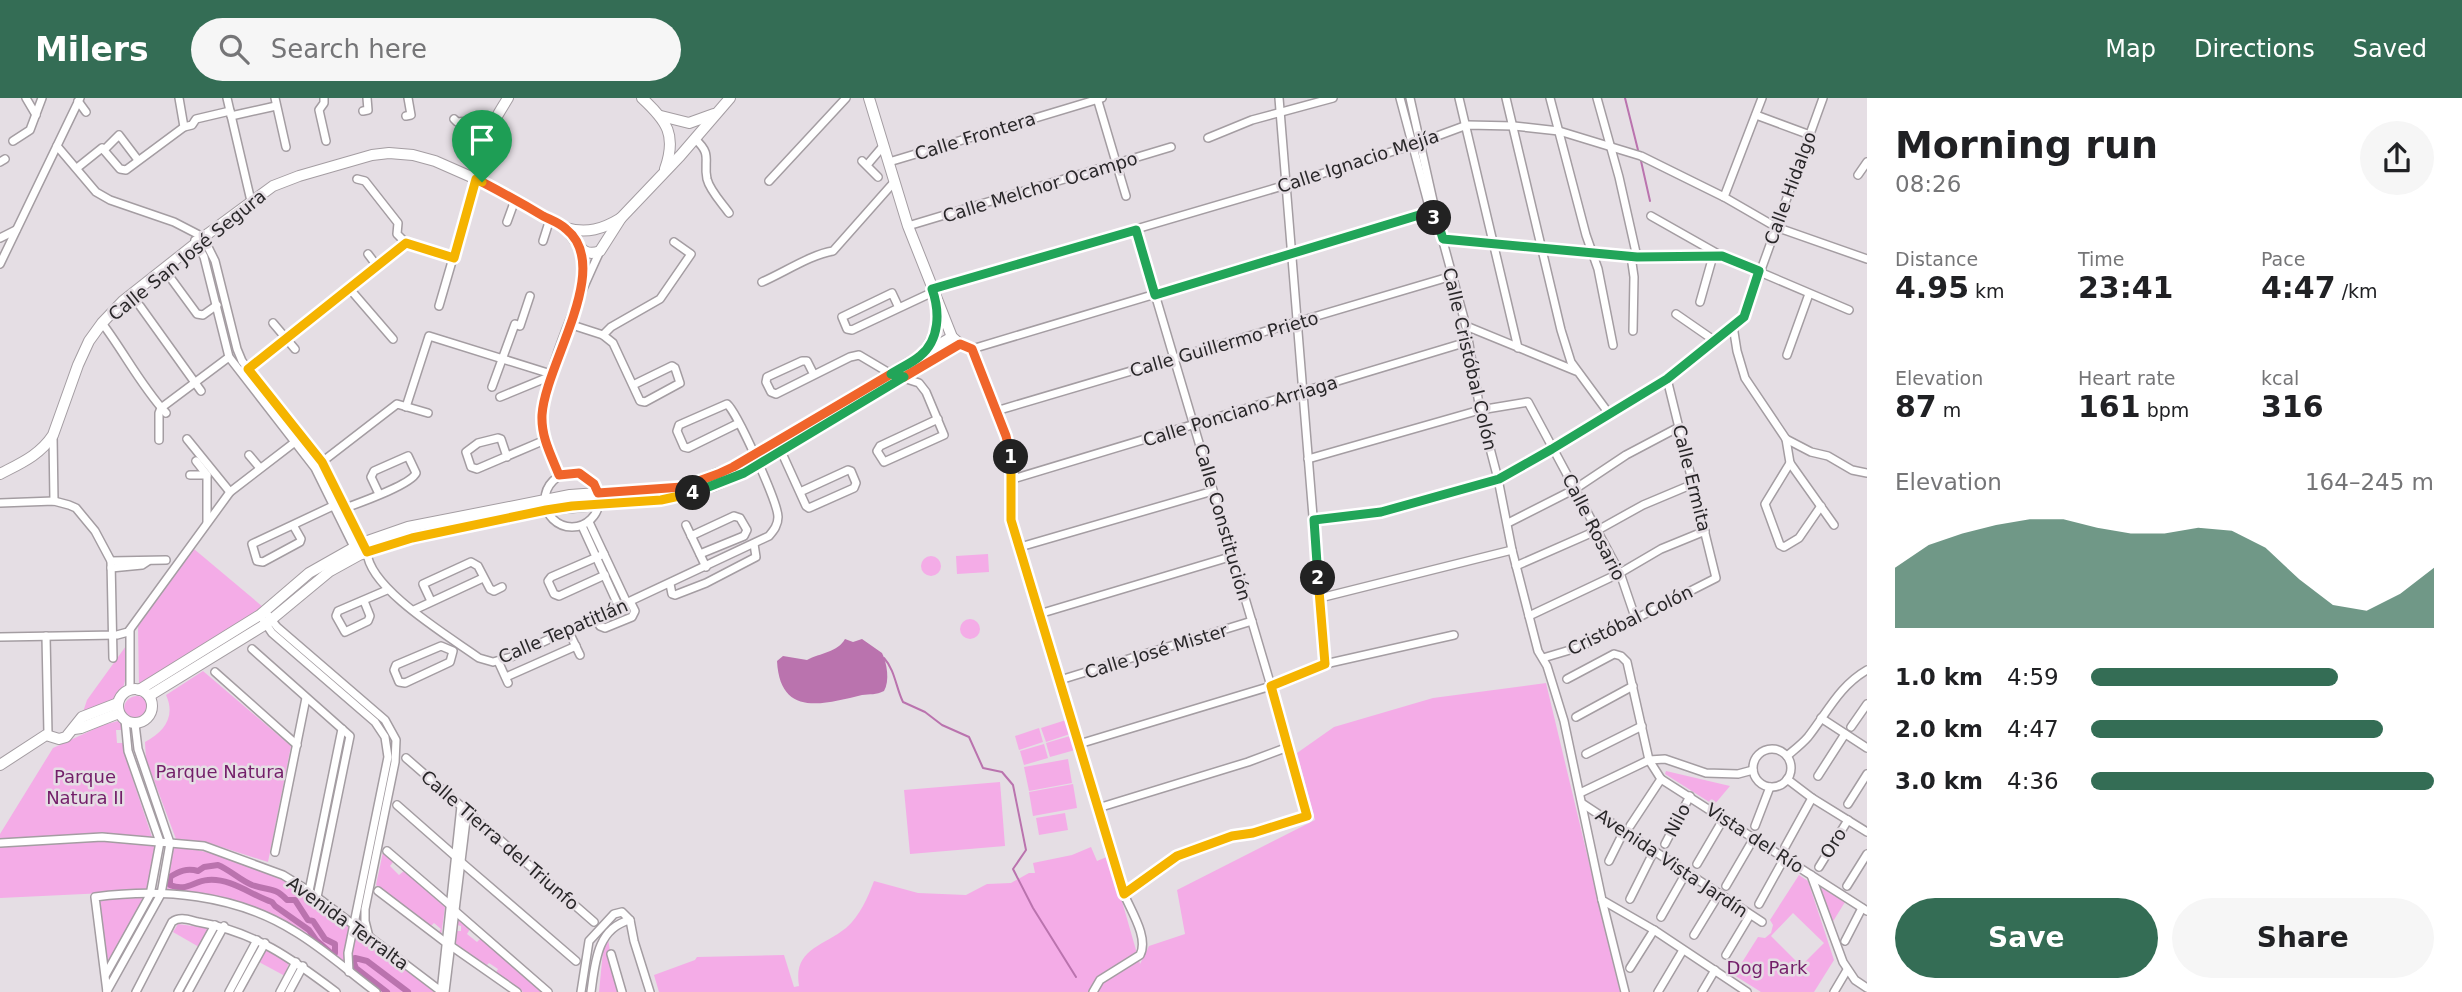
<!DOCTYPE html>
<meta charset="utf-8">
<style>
body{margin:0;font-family:"DejaVu Sans",sans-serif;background:#f6f6f6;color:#202124;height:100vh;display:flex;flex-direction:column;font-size:26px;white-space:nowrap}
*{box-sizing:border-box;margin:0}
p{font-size:23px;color:#757577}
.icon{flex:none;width:38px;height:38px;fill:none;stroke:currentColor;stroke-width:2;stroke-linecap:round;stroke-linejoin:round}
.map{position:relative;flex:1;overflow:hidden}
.side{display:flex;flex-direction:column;background:#fff;width:595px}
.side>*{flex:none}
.pin{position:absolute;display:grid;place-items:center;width:60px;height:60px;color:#fff;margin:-72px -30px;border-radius:50% 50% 50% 0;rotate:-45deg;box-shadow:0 0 7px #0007}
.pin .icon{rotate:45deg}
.km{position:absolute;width:35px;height:35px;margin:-18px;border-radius:50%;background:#222;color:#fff;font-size:19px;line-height:35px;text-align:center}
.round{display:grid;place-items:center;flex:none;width:74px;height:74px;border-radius:37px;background:#f6f6f6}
.summary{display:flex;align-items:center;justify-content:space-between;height:119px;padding:0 28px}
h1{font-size:38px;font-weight:700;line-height:52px}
.metrics{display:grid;grid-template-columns:repeat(3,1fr);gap:10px;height:119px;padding:7px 28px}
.metrics div{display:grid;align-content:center}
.metrics b{font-size:30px;font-weight:700}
.metrics small{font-size:19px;font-weight:400}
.metrics p{font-size:19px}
.chart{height:196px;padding:14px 28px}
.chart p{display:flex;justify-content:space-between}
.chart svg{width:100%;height:126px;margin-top:7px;fill:#346d55;opacity:.7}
.primary-button{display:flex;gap:14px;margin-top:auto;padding:14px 28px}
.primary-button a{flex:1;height:80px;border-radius:42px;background:#346d55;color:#fff;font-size:28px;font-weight:700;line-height:80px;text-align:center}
.primary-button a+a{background:#f6f6f6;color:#202124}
ul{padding:0 28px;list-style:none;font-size:23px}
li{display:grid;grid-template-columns:112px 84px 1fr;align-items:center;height:52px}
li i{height:18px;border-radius:9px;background:#346d55}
header{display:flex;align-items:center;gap:42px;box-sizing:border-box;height:98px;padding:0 35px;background:#346d55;color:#fff}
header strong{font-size:33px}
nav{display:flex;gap:38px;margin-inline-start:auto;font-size:24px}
.search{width:490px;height:63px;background:#f6f6f6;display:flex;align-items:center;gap:18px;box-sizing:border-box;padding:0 24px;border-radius:38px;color:#757577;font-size:26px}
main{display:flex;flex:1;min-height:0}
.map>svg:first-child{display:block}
.green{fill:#f4ace7;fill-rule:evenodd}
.water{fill:#ba73ae}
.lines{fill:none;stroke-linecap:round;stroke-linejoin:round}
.stream{stroke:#ba73ae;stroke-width:2}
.canal{stroke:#ba73ae;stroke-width:6}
.street-casing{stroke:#a49da2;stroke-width:10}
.secondary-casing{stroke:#a49da2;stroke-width:12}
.street{stroke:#fff;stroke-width:7}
.secondary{stroke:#fff;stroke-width:10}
.split-1-casing{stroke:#fff;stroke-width:14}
.split-2-casing{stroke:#fff;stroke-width:14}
.split-3-casing{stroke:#fff;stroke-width:14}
.split-4-casing{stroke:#fff;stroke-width:14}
.split-5-casing{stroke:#fff;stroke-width:14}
.split-1{stroke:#f0652b;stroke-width:9}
.split-2{stroke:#f5b400;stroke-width:9}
.split-3{stroke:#22a559;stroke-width:9}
.split-4{stroke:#22a559;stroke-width:9}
.split-5{stroke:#f5b400;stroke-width:9}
.labels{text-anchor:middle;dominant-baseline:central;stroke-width:5;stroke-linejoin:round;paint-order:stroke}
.street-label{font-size:18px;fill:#292729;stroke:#e5dee4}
.park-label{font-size:18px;fill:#731e69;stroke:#e5dee4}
</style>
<header>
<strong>Milers</strong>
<div class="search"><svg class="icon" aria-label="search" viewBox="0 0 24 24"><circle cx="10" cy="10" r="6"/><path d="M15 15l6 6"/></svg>Search here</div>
<nav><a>Map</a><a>Directions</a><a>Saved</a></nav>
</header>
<main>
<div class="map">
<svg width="1867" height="894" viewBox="0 0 1867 894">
<rect width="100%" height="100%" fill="#e5dee4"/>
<g class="green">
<polygon points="194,451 263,509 139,589 138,528"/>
<polygon points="988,456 989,474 957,476 956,458"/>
<circle cx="931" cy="468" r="10"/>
<circle cx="970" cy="531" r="10"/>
<path d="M126,548C126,566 129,589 115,603L83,614L87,602Z"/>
<path d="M203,573L291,648L268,764L209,745L176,741L146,661L145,644C164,634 176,619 166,597Z"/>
<path d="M1546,585L1620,894H659L654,877L695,862L697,859L784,857L794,889L799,888C793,851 822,849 846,830C860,818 868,799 874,783L918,795L966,797L987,786L1011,785L1029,775H1035L1033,765L1072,757L1091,749L1097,763L1109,758L1140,866L1149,848L1185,836L1177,792L1315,722L1297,655L1334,629L1433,600Z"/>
<circle cx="137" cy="611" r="13"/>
<polygon points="1066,622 1070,636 1046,644 1041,630"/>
<polygon points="118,623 122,626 122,632 116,632 117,645 123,645 124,655 152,739 103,735 0,742 0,736 53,650 103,627"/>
<polygon points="1039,630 1043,644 1019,652 1015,638"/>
<polygon points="1070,638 1075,652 1050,659 1046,645"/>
<polygon points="1044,646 1048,660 1024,667 1020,653"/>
<polygon points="1068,661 1072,685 1029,693 1024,669"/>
<polygon points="1666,673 1730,688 1714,707 1665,676"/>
<polygon points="1000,684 1005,748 910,756 904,692"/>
<polygon points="1073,686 1077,710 1033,718 1029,694"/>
<polygon points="1065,715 1068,732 1039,737 1036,720"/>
<polygon points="103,742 155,747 147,793 0,800 0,748"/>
<path d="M173,748C216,753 264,770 302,793C319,803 334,817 350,829L345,866C284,820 244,797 166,793Z"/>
<polygon points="383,754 393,764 390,768 399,777 404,773 445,809 441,838 438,835 441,831 434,825 430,829 376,787"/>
<path d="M1799,777L1808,783L1834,862L1814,894H1761L1734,877L1758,839L1765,840L1771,835L1773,827L1770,822ZM1793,815L1824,845L1801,868L1771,838Z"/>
<polygon points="1818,788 1845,804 1832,825"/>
<polygon points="144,800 107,868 96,801"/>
<polygon points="458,820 470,831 467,836 477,844 481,840 543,894 523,894 495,876 498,871 489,865 485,869 454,848 456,833 461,833 461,828 457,827"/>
<polygon points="178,826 207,830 207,834 199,849 173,834"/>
<polygon points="355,832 434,894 382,894 352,872 350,857"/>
<polygon points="608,841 617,894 599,894 603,853"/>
<polygon points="267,851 289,864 285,878 259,864"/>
</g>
<path class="water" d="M845,541L853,544L862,541L882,555C887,565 890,583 884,593C876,597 870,596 862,597C824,606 780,620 777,563L783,558L807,562C820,555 838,554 845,541Z"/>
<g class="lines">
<g class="stream">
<polyline points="1625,0 1638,52"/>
<polyline points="1641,63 1650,103"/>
<path d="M884,560C895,572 896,590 903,604L925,614L942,627L969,639L983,670L1002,674L1013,687L1026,752L1013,771L1033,810L1076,879"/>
</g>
<g class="canal">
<path d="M218,767C230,772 240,782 252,787C268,793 274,788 287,802H295L308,822L313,823L325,841L335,846V855H331L316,842L309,832L275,808L272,804C251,797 231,780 208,782C193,783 187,794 170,787V779C179,773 187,770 198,773L204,769Z"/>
<polyline points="387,894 356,870 354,865 355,860 367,863 408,894"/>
</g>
<g class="street-casing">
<g id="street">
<polyline points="26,0 36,17"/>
<polyline points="179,0 184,29"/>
<polyline points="227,0 251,103"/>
<polyline points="275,0 286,49"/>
<polyline points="324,0 324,5 319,12 326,43"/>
<polyline points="1097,0 1126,98"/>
<polyline points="1279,0 1325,566"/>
<polyline points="1400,0 1431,116"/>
<polyline points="1410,0 1438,125 1466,228 1480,312 1498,381 1512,452 1538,553 1547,568 1564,623 1602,802 1654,832 1747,894"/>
<polyline points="1459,0 1518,250"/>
<polyline points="1506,0 1561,232 1571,264 1610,317"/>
<polyline points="1550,0 1586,137 1598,171 1613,247"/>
<polyline points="1597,0 1619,79 1637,159"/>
<polyline points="78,3 86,14"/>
<polyline points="363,13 368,12 367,0"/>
<polyline points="1756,17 1810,37"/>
<polyline points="231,18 276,8"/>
<polyline points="406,18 411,17 408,0"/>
<polyline points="454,21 457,24 483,22 491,28"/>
<polyline points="1208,40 1252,22 1333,0"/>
<path d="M695,41C713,57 703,62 707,81C710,93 722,105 729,115"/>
<polyline points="13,43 30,32 42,0"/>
<path d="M57,48L96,94L110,102L174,124L203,139L215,163L237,251L242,263L322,364L367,454C369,491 450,539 479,560L493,564L511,559L769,438C774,432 778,427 778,419C778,405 737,314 727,306L679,327L677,333L684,349L688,350L739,325"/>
<polyline points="104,52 119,37 138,62"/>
<polyline points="862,63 878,79"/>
<polyline points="0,64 5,61"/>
<polyline points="889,64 1102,0"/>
<polyline points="867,67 884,47"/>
<polyline points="77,70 102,50 120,71 126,72 184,29 192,27 196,21 230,13"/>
<polyline points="1858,77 1867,64"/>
<polyline points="357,81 365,83 398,125 397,136 406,145 454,160"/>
<polyline points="769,83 846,0"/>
<polyline points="1724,99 1762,0"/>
<polyline points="1651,118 1720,157"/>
<polyline points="507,124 515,102"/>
<polyline points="908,128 1171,49"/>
<polyline points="0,140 16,132"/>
<polyline points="1443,141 1637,159 1722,158 1849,212"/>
<polyline points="195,142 204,159 229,259 315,370 356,453"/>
<polyline points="543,143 550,121"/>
<polyline points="582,153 585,169 582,183"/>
<polyline points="368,156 377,168"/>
<polyline points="1631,158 1634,179 1633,233"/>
<polyline points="0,166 80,0"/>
<polyline points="164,171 197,216 203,217 217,207"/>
<path d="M762,184C783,175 812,156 833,153L895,83"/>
<polyline points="349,190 393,241"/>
<polyline points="932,191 1286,87 1413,47 1467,27 1514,28 1559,33 1641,58 1724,99 1776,129 1867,161"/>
<polyline points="1700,204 1713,158"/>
<polyline points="140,208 201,293"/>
<polyline points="439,208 476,81"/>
<polyline points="899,210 892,195 842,219 847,231 852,232 933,194"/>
<polyline points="1676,216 1715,243"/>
<path d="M102,225C124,254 141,288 166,315"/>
<polyline points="273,225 295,251"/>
<polyline points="569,226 603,237 613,245 640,303 645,304 680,285 675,270 672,268 633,287"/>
<polyline points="1466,228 1576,273"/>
<polyline points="1733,228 1737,253 1745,280 1786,341 1811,354 1828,358 1852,372 1867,375"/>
<polyline points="603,237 611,229 660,201 691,156 674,144"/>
<path d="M960,246L972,251L1010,350L1013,381L1011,422L1124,796C1131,813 1149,840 1140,857L1100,882L1093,894"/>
<polyline points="972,251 1436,112"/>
<polyline points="1787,257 1809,196"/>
<polyline points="245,273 406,145"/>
<polyline points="814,277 807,263 802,263 767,279 766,284 771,294 776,296 850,259 859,257 891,276 919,285 926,294 944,337 884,364 877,353 880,348 938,321"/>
<polyline points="492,289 515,226 520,228 530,198"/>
<polyline points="500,299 551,278"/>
<polyline points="406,309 429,238 551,276"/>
<polyline points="996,313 1452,178"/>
<polyline points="53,338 54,403"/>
<polyline points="187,341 230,394"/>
<polyline points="1786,341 1790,365 1834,427"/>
<polyline points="159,342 159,315 161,310 229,259"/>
<polyline points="781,353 806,408 809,410 854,390 856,385 851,373 848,372 800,394"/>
<polyline points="249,357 260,370"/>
<polyline points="507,359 501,341 498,340 478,345 466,354 471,369 477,371 545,342"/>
<polyline points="1308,361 1480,312 1528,304 1620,475 1635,519"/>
<polyline points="196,363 207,377 207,424"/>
<polyline points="1790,365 1765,406 1780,447 1784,449 1799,440 1821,408"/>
<polyline points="318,367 397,306 428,315"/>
<circle cx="572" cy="402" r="27"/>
<polyline points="190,377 207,377"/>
<path d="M560,377C553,361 543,344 542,327C540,284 581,194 600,153"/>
<polyline points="1013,381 1467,244"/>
<polyline points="0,405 54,403 69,407 76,410 95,433 111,463 113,560"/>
<path d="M340,412C356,406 411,387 416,375L408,358L374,373L371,379L379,396"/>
<polyline points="1313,422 1381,414 1498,381 1667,281 1744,219 1823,0"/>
<polyline points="589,424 627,505 632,507 635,513 632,519 605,530 600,528 595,520"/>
<polyline points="1508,425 1575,391 1626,357 1679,329"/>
<polyline points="293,427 301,441 300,444 263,464 257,463 252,446 335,407"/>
<polyline points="686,427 706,469"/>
<polyline points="582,428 619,509"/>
<polyline points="691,438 734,418 740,420 747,432 744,438 700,456"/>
<polyline points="1020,449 1213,393"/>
<polyline points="604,456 551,479 548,483 554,496 559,498 605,477"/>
<polyline points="111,463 166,462"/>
<polyline points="1516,468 1598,432 1643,407 1693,386"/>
<polyline points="111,470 142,467 148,463"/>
<polyline points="670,486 672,496 675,497 706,485 756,459 754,446"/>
<polyline points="1320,500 1512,452"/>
<polyline points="364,503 370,518 368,523 345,534 336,518 338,513 387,492"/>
<polyline points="431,503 423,486 471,464 478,468 490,491 494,493 502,489"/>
<polyline points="414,512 483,480"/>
<polyline points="265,513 277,529 385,622 396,642 395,664 365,811 365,823 369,839"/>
<polyline points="1039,516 1233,458"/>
<polyline points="260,517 272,535 375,624 385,639 388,659 348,855 349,874"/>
<polyline points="1529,518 1620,475 1661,451 1705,433"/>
<polyline points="568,532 580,557"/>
<polyline points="46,538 48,636"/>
<polyline points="0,539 117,537 128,534 230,394 295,344"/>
<polygon points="441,548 453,553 450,564 405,585 399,584 394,572 396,567"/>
<polyline points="252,551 350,638 317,799"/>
<polyline points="1543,560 1580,549 1716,480 1667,281"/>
<polyline points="498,563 508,585"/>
<polyline points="215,574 297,647"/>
<polyline points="506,579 576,548"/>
<polyline points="1567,581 1614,556 1621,558 1627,564 1649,662 1661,681 1867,813"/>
<polyline points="1060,582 1252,523"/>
<polyline points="130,592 130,532"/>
<polyline points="1576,619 1633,588"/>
<polyline points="1821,620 1867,650"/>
<polyline points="1851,629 1867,606"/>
<polyline points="1079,646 1271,588 1325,566 1454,537"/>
<circle cx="1772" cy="670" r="19"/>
<polyline points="1586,656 1642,628"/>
<path d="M1787,658C1794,652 1802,646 1808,639C1827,615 1839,588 1867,572"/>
<polyline points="406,660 594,824"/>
<polyline points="1818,678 1845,636"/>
<polyline points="1787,681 1812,700 1867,734"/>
<polyline points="1580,695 1649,662 1665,661 1706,675 1738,676 1753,672"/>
<polyline points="1583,706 1762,824"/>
<polyline points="1848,706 1867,676"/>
<polyline points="397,707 455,758"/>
<polyline points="1098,710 1248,664 1288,649"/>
<polyline points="1630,728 1661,681"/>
<polyline points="1755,728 1770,689"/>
<polyline points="0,745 102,739 204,748 283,777 309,793 442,894"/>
<polyline points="1665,746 1690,698"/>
<polyline points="1785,749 1812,700"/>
<polyline points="387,753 450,807"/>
<polyline points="275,754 306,600"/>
<polyline points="1609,763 1624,733"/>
<polyline points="461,764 576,863"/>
<polyline points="1697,766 1724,720"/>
<polyline points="1819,769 1848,722"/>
<polyline points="1811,777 1843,864 1855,882 1867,890"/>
<polyline points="1726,788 1754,740"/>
<polyline points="1847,788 1867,756"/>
<polyline points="309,793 342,631"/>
<polyline points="378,793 445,844"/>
<polyline points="1124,796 1177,758 1232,738 1253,735 1307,718 1271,588 1136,132"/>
<polyline points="1630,801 1654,753"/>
<polyline points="1602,802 1625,894"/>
<polyline points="1759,806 1785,759"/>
<polyline points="455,813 548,894"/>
<polyline points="1661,819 1686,775"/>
<polyline points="1694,837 1719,796"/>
<polyline points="1845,843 1862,810"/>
<polyline points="451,848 517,894"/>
<polyline points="611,856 622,894"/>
<polyline points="1726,857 1750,817"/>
<polyline points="1630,870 1654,832"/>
<polyline points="106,876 150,797 160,744 128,653 125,622"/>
<polyline points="107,893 161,796 170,745 138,651 135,626"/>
<path d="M107,894L95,799C162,790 235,796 294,833C323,850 349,874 376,894"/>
<path d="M136,894L172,824C180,818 189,822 198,824C255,834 291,860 336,894"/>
<polyline points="178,894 215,827"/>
<polyline points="188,894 224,828"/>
<polyline points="229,894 257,842"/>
<polyline points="238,894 265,845"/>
<polyline points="280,894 296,864"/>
<polyline points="289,894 303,868"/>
<polyline points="441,894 461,708"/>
<polyline points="445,894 467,714"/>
<polyline points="581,894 589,843 614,816 622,814 630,822 634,843 650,894"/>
<path d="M591,894C595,865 597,830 630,822"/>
<polyline points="1658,894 1683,852"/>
<polyline points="1702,894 1715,872"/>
<polyline points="1834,894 1847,872"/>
</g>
</g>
<g class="secondary-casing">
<g id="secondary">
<path d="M642,0C667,23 677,37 665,71"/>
<polyline points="661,18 689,25 714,16"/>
<path d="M482,84C479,44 488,33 508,0"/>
<path d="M566,131C577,142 581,161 600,153L621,120L680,58L730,0"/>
<path d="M923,255C934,241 938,228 937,211"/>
<path d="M0,376C21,365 40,357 53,337L78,267L89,243L102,225L123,203L209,135L273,88L299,78L372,57L389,55L413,57L435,63L476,81L566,130C587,136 603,131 621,120"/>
<circle cx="135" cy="608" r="17"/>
<polyline points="139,592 260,517 309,475 362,445 408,429 570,397 682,389 733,369 952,239"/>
<polyline points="149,598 266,526 330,473 359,457 413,440 546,412 679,399 714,388 744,375 960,246 952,239 908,128 869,0"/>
<polyline points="74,631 81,630 119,615"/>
<polyline points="0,667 46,637 59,641 66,639 82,619 118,605"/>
</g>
</g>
<use href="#street" class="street"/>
<use href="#secondary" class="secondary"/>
</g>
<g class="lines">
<g class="split-1-casing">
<path id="split-1" d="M482,84C503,95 523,106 543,118C551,122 560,125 566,131C614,169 545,266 542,317C541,339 551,357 559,377L579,375L594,386L598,395L682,389L718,376L733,369L891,276L904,279L960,246L972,251L1006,338L1011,359"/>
</g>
<g class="split-2-casing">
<polyline id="split-2" points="1011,359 1011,422 1124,796 1177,758 1232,738 1253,735 1307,718 1271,588 1325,566 1318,480"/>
</g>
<g class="split-3-casing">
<polyline id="split-3" points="1318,480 1314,422 1381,414 1499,381 1552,351 1667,281 1744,219 1759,173 1722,158 1637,159 1443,141 1438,125 1434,120"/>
</g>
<g class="split-4-casing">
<path id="split-4" d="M693,395L744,375L904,279L891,276C900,270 912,265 920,258C940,242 940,213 932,191L1136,132L1155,197L1429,114L1434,120"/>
</g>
<g class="split-5-casing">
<polyline id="split-5" points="482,84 476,81 454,160 406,145 248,271 322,364 367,454 412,440 546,412 572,408 661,402 693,395"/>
</g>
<use href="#split-1" class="split-1"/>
<use href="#split-2" class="split-2"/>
<use href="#split-3" class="split-3"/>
<use href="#split-4" class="split-4"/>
<use href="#split-5" class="split-5"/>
</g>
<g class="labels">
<g class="street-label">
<text transform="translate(975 38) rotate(-17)">Calle Frontera</text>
<text transform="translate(1358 63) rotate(-18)">Calle Ignacio Mejía</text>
<text transform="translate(1040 89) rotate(-17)">Calle Melchor Ocampo</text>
<text transform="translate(1790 90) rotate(-70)">Calle Hidalgo</text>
<text transform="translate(187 157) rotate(-39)">Calle San José Segura</text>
<text transform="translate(1224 246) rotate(-16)">Calle Guillermo Prieto</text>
<text transform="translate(1470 261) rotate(77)">Calle Cristóbal Colón</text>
<text transform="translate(1240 313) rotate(-17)">Calle Ponciano Arriaga</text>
<text transform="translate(1692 380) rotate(76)">Calle Ermita</text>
<text transform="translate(1223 424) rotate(74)">Calle Constitución</text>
<text transform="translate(1594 429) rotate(63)">Calle Rosario</text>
<text transform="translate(1630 522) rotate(-26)">Cristóbal Colón</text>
<text transform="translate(563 533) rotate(-23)">Calle Tepatitlán</text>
<text transform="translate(1156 553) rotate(-17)">Calle José Mister</text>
<text transform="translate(1677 722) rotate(-62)">Nilo</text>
<text transform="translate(1755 740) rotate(33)">Vista del Río</text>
<text transform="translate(500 742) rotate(41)">Calle Tierra del Triunfo</text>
<text transform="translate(1833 745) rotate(-58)">Oro</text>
<text transform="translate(1672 765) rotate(34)">Avenida Vista Jardín</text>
<text transform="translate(348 825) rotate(36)">Avenida Terralta</text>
</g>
<g class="park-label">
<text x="220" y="673">Parque Natura</text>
<text x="85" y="678">Parque<tspan x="85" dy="21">Natura II</tspan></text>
<text x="1767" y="869">Dog Park</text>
</g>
</g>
</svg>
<div class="pin" style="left:482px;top:84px;background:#1e9e55"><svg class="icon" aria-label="arrive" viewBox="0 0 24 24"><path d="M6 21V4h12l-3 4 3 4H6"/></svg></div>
<b class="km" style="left:1011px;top:359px">1</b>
<b class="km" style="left:1318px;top:480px">2</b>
<b class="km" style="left:1434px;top:120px">3</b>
<b class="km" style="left:693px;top:395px">4</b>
</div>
<section class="side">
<div class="summary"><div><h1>Morning run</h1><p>08:26</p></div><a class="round"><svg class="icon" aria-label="share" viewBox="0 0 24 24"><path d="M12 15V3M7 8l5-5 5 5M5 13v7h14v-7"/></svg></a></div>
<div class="metrics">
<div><p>Distance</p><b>4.95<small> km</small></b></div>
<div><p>Time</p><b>23:41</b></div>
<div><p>Pace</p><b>4:47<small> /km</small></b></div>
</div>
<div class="metrics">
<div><p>Elevation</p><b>87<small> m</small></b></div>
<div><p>Heart rate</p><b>161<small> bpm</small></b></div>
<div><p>kcal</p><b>316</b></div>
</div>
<div class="chart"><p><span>Elevation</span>164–245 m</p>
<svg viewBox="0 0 160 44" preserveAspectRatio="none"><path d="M0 44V23L10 15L20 11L30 8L40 6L50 6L60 9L70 11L80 11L90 9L100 10L110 16L120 27L130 36L140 38L150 32L160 23V44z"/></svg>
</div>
<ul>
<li><b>1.0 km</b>4:59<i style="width:72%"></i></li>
<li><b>2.0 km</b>4:47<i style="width:85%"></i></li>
<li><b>3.0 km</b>4:36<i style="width:100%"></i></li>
</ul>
<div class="primary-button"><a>Save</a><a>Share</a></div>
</section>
</main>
